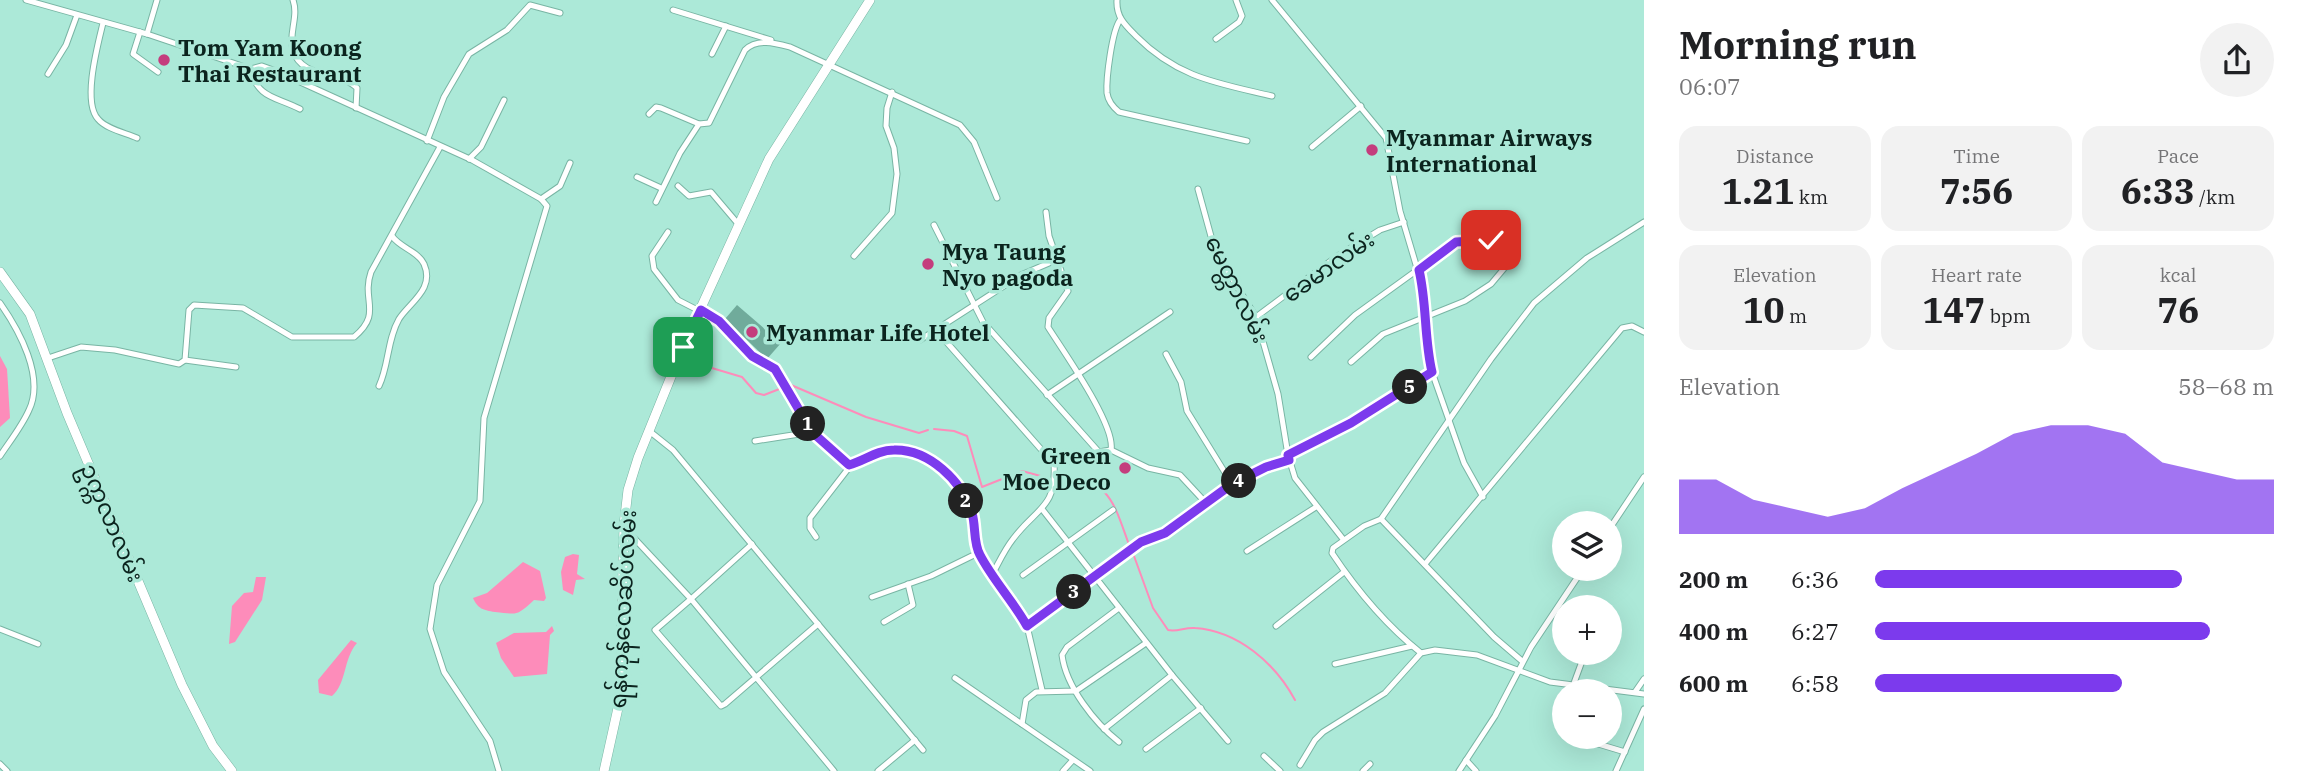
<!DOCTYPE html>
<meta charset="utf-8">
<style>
body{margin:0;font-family:"IBM Plex Serif","Noto Sans Myanmar",serif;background:#f2f2f2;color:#202124;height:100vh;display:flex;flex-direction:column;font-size:26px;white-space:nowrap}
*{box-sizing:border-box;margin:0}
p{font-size:23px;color:#757577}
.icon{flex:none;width:38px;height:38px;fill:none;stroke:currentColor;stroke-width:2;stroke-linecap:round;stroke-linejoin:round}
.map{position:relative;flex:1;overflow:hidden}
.sheet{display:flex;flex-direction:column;background:#fff;width:665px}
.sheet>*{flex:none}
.buttons{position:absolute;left:1552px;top:511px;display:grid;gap:14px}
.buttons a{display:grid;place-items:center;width:70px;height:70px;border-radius:50%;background:#fff;box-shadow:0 7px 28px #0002;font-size:35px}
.pin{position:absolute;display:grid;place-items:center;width:60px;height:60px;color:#fff;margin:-30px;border-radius:14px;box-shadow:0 4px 10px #0006}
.km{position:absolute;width:35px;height:35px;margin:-18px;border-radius:50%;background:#222;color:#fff;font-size:19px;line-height:35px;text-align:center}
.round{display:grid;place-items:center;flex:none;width:74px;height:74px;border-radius:37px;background:#f2f2f2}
.headline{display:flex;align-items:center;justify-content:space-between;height:119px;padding:0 35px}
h1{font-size:38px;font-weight:700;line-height:52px}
.figures{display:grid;grid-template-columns:repeat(3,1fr);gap:10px;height:119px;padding:7px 35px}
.figures div{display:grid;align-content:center;border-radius:18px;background:#f2f2f2;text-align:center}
.figures b{font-size:35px;font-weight:700}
.figures small{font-size:19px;font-weight:400}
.figures p{font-size:19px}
.chart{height:196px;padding:14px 35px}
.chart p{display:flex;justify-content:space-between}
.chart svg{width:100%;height:126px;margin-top:7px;fill:#7c3aed;opacity:.7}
ul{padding:0 35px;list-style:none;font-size:23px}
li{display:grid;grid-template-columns:112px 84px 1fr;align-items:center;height:52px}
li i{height:18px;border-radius:9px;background:#7c3aed}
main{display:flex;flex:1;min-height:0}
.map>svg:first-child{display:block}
.water{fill:#fd8cba}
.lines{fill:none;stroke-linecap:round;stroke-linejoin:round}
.stream{stroke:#fd8cba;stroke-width:2}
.building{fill:#70ab9b}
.minor-casing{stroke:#79b5a4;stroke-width:7}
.primary-casing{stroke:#79b5a4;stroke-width:10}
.minor{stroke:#fff;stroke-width:5}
.primary{stroke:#fff;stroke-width:9}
.route-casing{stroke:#fff;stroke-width:14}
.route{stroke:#7c3aed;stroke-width:9}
.poi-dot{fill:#c43d7d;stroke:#ace9d8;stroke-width:2.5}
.labels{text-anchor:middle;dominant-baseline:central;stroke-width:7;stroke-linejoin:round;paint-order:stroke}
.poi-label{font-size:23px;font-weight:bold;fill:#0b241e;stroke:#ace9d8;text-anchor:start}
.street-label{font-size:23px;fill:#0b241e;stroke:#ace9d8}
</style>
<main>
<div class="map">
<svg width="1644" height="771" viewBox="0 0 1644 771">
<rect width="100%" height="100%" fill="#ace9d8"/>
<g class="water">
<polygon points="0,356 7,369 10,418 0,427"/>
<polygon points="573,554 579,555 577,574 585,579 576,580 573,595 563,590 561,572 565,557"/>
<path d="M523,562L540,571L546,598L544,601L534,600C516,617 517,614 495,612C483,610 478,609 473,598L487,593Z"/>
<polygon points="256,577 266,577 262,600 235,642 229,644 232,606 244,593 253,592"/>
<polygon points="552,626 554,631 550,635 547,674 514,677 501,658 496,643 514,633 546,632"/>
<path d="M351,640L357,643C343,659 347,683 332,696L319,693L318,680Z"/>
</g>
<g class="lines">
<g class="stream">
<polyline points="695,363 742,377 756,393 764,395 782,388"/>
<polyline points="791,385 866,417 919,433 928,430"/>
<polyline points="934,429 954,431 967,436 982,487 1022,471 1048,478"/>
<path d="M1058,479C1108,477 1113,500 1128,542"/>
<path d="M1134,556L1153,608L1168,630C1178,632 1185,627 1195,628C1238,631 1275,663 1295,700"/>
</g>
</g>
<polygon class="building" points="737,305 781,343 767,359 725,319"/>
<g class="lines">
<g class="minor-casing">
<g id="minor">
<polyline points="26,0 147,34 251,69 262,66 276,71 472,160 541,199 547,206 484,418 480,501 437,585 430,629 444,672 490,741 499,771"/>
<path d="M293,0C299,17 288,34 293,50C301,79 340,71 357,88L356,108"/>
<path d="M1117,0C1116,17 1125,25 1136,36C1178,78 1217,83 1272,96"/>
<polyline points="1272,0 1386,138 1400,211 1425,295 1425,343 1432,372 1464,463 1483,497"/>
<polyline points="673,10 771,40"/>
<path d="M1120,20C1112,31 1106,78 1107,93C1108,101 1113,107 1119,112L1247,141"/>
<path d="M103,23C98,44 82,102 98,119C106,129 126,133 137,138"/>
<polyline points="140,32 133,54 158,72"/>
<polyline points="147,34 157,0"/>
<polyline points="1216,39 1239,22 1242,16 1236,0"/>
<polyline points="712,54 726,26"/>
<path d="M248,68C261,100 272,95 300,109"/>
<polyline points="48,74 66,45 77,15"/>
<polyline points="649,114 656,107 661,108 699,124"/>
<polyline points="427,141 444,97 469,54 507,30 530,5 560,13"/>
<polyline points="1312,147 1361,106"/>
<polyline points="469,159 481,147 504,100"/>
<polyline points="637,177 661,188"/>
<polyline points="678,186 689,196 711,192 739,225"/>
<polyline points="1198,189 1215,251 1256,317 1278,394 1288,455 1295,478 1343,539"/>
<polyline points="541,199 560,186 570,163"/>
<path d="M656,202L680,153L699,124L709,123L745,50C757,38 775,43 790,47L960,125L974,142L997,198"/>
<path d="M1046,212L1049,236L1068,291L1049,318L1048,327C1063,351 1116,425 1111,450"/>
<polyline points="934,225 983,322 1098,451"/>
<polyline points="668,232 652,256 654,269 678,300 719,321 753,356 778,373 812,432 849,465 870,455 894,450 918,453 959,486 972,513 978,553 1015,605 1027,626 1042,690"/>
<polyline points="854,256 892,213 897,174 894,148 886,126 887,108 892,92"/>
<path d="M0,303C19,330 45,377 29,410C22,426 10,441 0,456"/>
<polyline points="1256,317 1336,257 1380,230 1404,222"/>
<path d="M935,329L1054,464C1075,463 1091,451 1111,450"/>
<polyline points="920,340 1021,275 1056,260"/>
<polyline points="1166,354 1181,382 1187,411 1232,484"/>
<polyline points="1311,357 1355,315 1456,242 1491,240 1504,246 1509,256 1507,265 1491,284 1465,301 1383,334 1351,362"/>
<path d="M48,358L81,347L115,350L179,364L185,360L189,310L194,305L243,308L292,337H354C383,313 361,301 371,272L440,147"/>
<polyline points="185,360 236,367"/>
<path d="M379,386C389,365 387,340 399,319C410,302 435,289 424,264C418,251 400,248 392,236"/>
<polyline points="1047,395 1170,312"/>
<polyline points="648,430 673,450 923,750"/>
<polyline points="755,441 812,432"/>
<polyline points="1111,450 1148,468 1180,475 1206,503"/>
<polyline points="1288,455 1351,423 1432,372"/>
<polyline points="1042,509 1172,675 1228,741"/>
<polyline points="1381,519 1494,637 1522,661"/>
<polyline points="1610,528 1644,477"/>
<polyline points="623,531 633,537 691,599 752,544"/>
<polyline points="816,537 810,528 810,518 851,465"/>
<polyline points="1247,551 1316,507"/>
<polyline points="1425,564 1622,328 1632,326 1644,332"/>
<path d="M993,573C999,562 1005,549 1013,539C1036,508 1057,508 1054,464"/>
<polyline points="1023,575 1113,510"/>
<polyline points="872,597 931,576 978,553"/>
<path d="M1119,608L1067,647L1062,655C1066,687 1095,723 1119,742"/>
<polyline points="1610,615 1612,613"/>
<polyline points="884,622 913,605 908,584"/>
<polyline points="818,624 725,704 721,706 655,630 691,599 834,771"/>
<polyline points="1027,626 1141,542 1165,533 1232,484 1266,467 1289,460"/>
<polyline points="1276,626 1344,572"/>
<polyline points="0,629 38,644"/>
<path d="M1421,653C1387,626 1356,589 1332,553L1333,548L1364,526L1381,519L1491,359L1534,303L1587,258L1644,222"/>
<polyline points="1335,664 1412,646"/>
<polyline points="955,678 1090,771"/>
<polyline points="1574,683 1585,653"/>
<polyline points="1635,692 1644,679"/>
<polyline points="1022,724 1026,700 1036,692 1076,691 1146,643"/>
<polyline points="1104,729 1172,675"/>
<polyline points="1575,737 1625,752"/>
<polyline points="1146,749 1201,708"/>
<polyline points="1264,756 1280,771"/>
<polyline points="1466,760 1476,771"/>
<polyline points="0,764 7,771"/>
<polyline points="1300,765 1315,740 1323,732 1385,693 1421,653 1435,650 1477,655 1550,682 1644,694"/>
<polyline points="878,771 915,740"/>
<polyline points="1063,771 1072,761"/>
<polyline points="1363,771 1370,764"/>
<polyline points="1459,771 1495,716 1531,647 1583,569"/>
<polyline points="1616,771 1644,709"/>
</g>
</g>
<g class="primary-casing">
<g id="primary">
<polyline points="0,272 30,314 67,413 182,685 213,746 232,771"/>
<polyline points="604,771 620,699 624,525 628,490 638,458 683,347 769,159 870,0"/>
</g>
</g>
<use href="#minor" class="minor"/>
<use href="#primary" class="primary"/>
</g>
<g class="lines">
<g class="route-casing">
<path id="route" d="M683,347L701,310L719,321L752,356L775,369L812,432L849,465C864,461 877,450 894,450C929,449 962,481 972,513C976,526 973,543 980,555C993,580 1013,601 1027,626L1141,542L1165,533L1232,484L1266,467L1289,460L1288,455L1351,423L1432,372C1424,338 1427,304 1419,270L1456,242L1491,240"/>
</g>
<use href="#route" class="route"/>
</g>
<g class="poi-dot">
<circle cx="164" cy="60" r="7"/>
<circle cx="1372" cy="150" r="7"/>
<circle cx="928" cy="264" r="7"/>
<circle cx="752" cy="332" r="7"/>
<circle cx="1125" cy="468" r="7"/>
</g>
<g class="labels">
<g class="poi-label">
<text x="178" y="47">Tom Yam Koong<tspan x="178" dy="26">Thai Restaurant</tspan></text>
<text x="1386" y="137">Myanmar Airways<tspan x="1386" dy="26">International</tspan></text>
<text x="942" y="251">Mya Taung<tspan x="942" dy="26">Nyo pagoda</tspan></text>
<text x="766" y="332">Myanmar Life Hotel</text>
<text x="1111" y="455" text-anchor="end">Green<tspan x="1111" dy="26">Moe Deco</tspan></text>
</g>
<g class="street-label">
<text transform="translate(1328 266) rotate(-35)">ခေမာလမ်း</text>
<text transform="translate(1238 289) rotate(64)">မေတ္တာလမ်း</text>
<text transform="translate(113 522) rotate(67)">ဥက္ကလာလမ်း</text>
<text transform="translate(622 609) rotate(-87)">ရန်ကုန်လေဆိပ်လမ်း</text>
</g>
</g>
</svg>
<div class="buttons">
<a><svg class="icon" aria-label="layers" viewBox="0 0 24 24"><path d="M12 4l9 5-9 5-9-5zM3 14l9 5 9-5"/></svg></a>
<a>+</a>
<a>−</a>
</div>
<div class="pin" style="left:683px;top:347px;background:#1e9e55"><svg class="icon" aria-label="arrive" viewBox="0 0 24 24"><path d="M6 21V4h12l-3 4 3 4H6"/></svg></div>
<div class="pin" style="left:1491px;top:240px;background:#d93025"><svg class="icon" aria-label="check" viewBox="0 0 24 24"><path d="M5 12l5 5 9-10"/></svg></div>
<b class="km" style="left:808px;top:424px">1</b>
<b class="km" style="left:966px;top:501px">2</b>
<b class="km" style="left:1074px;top:592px">3</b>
<b class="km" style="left:1239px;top:481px">4</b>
<b class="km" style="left:1410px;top:387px">5</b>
</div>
<section class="sheet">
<div class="headline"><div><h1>Morning run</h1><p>06:07</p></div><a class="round"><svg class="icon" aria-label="share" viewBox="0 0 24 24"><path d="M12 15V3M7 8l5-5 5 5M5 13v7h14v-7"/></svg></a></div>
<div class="figures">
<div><p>Distance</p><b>1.21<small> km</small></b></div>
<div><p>Time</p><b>7:56</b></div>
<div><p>Pace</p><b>6:33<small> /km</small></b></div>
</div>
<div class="figures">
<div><p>Elevation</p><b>10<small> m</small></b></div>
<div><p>Heart rate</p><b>147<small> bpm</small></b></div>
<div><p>kcal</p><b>76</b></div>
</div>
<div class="chart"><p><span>Elevation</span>58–68 m</p>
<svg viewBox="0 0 160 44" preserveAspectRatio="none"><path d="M0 44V25L10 25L20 32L30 35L40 38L50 35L60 28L70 22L80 16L90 9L100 6L110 6L120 9L130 19L140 22L150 25L160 25V44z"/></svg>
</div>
<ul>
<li><b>200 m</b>6:36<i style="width:77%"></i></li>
<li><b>400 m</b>6:27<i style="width:84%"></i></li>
<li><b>600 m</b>6:58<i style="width:62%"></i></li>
</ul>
</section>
</main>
